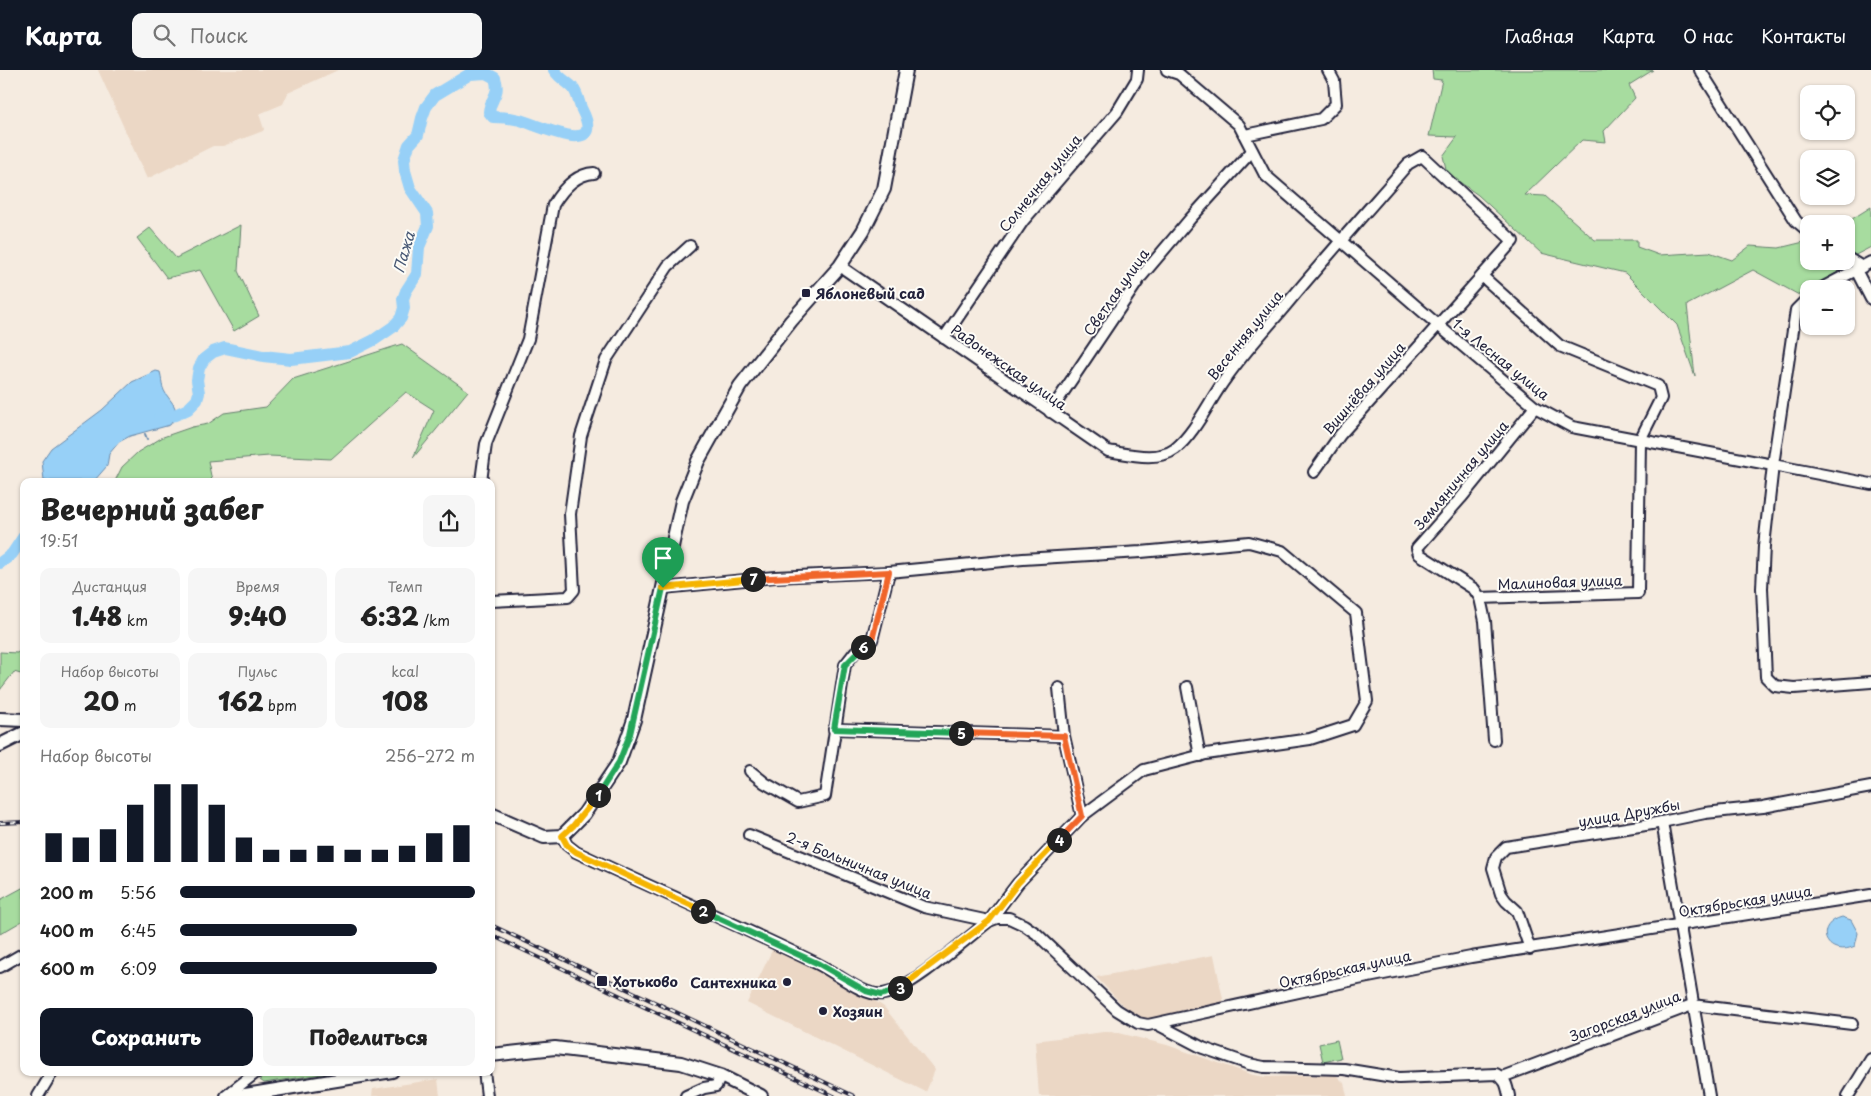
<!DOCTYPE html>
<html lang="ru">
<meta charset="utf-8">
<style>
body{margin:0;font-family:"Playpen Sans",sans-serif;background:#f6f6f6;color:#222;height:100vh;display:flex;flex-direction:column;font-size:19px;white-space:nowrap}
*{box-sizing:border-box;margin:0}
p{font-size:16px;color:#767676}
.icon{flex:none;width:28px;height:28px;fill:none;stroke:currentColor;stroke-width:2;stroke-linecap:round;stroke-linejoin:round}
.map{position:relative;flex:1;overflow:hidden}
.panel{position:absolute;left:20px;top:408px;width:475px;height:598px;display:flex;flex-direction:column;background:#fff;border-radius:10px;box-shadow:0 1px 4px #0004}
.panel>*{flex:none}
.fabs{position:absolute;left:1800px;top:15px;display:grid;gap:10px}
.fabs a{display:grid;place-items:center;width:55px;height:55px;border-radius:10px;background:#fff;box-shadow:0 1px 4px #0004;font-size:25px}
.pin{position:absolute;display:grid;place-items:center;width:42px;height:42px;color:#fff;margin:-51px -21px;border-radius:50% 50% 50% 0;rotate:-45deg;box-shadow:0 0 5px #0007}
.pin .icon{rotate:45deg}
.km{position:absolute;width:25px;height:25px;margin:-12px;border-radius:50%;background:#222;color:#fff;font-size:14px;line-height:25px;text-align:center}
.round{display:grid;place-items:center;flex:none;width:52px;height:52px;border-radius:10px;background:#f6f6f6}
.summary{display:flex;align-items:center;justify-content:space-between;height:85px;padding:0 20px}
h1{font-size:28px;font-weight:800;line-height:38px}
.figures{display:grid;grid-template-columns:repeat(3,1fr);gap:8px;height:85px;padding:5px 20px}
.figures div{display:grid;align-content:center;border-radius:10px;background:#f6f6f6;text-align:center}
.figures b{font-size:25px;font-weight:800}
.figures small{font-size:14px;font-weight:400}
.figures p{font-size:14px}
.chart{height:140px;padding:10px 20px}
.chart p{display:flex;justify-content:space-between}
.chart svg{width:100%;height:90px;margin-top:5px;stroke:#111827;stroke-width:6}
.button{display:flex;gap:10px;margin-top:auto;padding:10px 20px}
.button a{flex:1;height:58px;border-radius:10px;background:#111827;color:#fff;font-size:20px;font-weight:800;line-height:58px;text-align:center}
.button a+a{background:#f6f6f6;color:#222}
ul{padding:0 20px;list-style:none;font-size:16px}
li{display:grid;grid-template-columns:80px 60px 1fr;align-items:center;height:38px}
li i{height:12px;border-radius:6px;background:#111827}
header{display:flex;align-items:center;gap:30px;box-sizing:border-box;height:70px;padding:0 25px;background:#111827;color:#fff}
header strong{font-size:24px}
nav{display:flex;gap:28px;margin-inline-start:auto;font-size:18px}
.search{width:350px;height:45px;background:#f6f6f6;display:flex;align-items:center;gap:12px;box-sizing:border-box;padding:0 18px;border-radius:10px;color:#767676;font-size:19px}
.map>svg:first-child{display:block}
.built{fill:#ebd7c5}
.green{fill:#a7dc9f;stroke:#647f6d}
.water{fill:#97d0f7;stroke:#688aac}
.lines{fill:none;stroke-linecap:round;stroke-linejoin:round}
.stream{stroke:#688aac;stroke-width:2}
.river{stroke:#97d0f7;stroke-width:12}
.minor-casing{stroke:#22223b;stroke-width:14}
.major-casing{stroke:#22223b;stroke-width:16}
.minor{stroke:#fdfcf7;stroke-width:10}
.major{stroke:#fdfcf7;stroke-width:12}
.rail-casing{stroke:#22223b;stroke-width:4}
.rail{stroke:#fdfcf7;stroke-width:2;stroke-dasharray:5.5;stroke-linecap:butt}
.split-1-casing{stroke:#fff;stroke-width:10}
.split-2-casing{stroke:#fff;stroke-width:10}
.split-3-casing{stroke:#fff;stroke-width:10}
.split-4-casing{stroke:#fff;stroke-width:10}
.split-5-casing{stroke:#fff;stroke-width:10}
.split-6-casing{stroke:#fff;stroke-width:10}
.split-7-casing{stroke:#fff;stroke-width:10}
.split-8-casing{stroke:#fff;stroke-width:10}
.split-1{stroke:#22a559;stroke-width:6}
.split-2{stroke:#f5b400;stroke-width:6}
.split-3{stroke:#22a559;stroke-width:6}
.split-4{stroke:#f5b400;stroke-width:6}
.split-5{stroke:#f0652b;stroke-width:6}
.split-6{stroke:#22a559;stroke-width:6}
.split-7{stroke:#f0652b;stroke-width:6}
.split-8{stroke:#f5b400;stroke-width:6}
.poi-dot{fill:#22223b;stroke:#fdfcf7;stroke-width:2}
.labels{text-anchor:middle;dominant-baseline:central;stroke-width:4;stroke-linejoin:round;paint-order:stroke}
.street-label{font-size:14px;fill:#22223b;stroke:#fdfcf7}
.poi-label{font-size:14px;font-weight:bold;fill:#22223b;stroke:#fdfcf7;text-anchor:start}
.water-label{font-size:15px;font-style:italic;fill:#455673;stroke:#fdfcf7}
</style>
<header>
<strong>Карта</strong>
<div class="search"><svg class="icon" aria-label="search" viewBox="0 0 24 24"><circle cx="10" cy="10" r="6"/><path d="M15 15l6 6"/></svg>Поиск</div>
<nav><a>Главная</a><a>Карта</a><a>О нас</a><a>Контакты</a></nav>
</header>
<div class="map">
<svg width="1871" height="1026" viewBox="0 0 1871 1026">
<rect width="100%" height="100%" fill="#f5ebe0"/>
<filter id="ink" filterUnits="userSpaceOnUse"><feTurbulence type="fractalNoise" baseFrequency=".02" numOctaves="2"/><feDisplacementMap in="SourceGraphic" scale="10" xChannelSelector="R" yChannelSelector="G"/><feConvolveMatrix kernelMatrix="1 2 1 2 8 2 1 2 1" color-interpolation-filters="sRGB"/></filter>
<g filter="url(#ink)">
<g class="built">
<polygon points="98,0 338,0 288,23 283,34 259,44 264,59 263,61 223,76 213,76 147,109"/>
<polygon points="775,874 819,894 884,937 935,1000 926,1022 747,933"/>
<polygon points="1214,885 1224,934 1147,951 1133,943 1123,935 1096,907"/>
<polygon points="1111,961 1167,975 1253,1005 1266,1007 1336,1005 1344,1013 1347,1026 1039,1026 1035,971"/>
<polygon points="438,1009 440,1026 372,1026 373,1019"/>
</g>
<g class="green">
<polygon points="1432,0 1653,0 1629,15 1635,28 1604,61 1606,72 1582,70 1525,125 1545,126 1595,170 1637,170 1637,177 1659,185 1709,182 1732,190 1750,176 1779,178 1808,171 1809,191 1844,191 1835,196 1838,202 1799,225 1753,200 1687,235 1695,306 1677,255 1625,203 1541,183 1478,125 1447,103 1443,86 1457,67 1429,66 1442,10 1433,9"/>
<polygon points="1871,137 1871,177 1846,190 1846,154 1844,154"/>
<polygon points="241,155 238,201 259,246 234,261 200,200 167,208 137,168 150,158 176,188"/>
<polygon points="402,274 468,321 413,388 434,340 406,322 331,389 269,386 208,391 212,411 115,411 122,397 138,382 163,367 192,357 208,354 224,343 266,337 293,309"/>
<polygon points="24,578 24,605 14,602 0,620 0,582 17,583"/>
<polygon points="24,817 24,850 0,864 0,830"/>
<polygon points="1337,970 1341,988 1323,992 1319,974"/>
<polygon points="265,1001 341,1001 264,1013 260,1010 261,1005"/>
</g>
<g class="water">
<path d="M156,301L160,302C162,308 161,313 163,318C168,332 184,337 170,355L130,366L119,372L109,384L107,396L94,411H44L42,391L51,378L102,340L132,312Z"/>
<path d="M1842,847L1851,850L1858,863L1855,876C1826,889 1812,855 1842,847Z"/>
</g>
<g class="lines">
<polyline class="stream" points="145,364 147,369"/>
<g class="river">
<path d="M159,348L175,345L188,339L197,330L199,323L197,310L199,298L204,289L213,282L225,278L263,286L291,289L350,282L374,270L393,257L401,248L404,238L403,229L406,221L417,204L419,177L428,156L427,143L410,118L405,101L404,90L409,75L418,65L422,48L426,37L435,25L470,4L486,3L495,8C501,26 490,27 489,42L493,47C502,47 511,48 520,50C538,55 607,89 582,40C579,34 578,24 573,18C568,12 560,9 554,0"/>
<polyline points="0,493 12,484 24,466"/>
</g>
<g class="minor-casing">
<g id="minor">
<polyline points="1167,0 1179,4 1239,55 1265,105 1438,255 1535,337 1572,357 1773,395 1796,240 1809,227"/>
<polyline points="1700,0 1796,151 1809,162"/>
<polyline points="1245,65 1321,49 1336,34 1334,11 1328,0"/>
<polyline points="1846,187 1862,197"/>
<path d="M840,196L1108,381C1128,384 1158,392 1175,379C1196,362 1210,329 1226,308C1244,282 1266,259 1286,235C1326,187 1367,141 1408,94L1422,86L1513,171L1340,365L1314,402"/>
<polyline points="1856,200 1871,229"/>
<polyline points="1820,219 1871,192"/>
<polyline points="944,268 1023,151 1117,42 1137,9 1138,0"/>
<polyline points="1050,342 1140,208 1190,149 1252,81"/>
<path d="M481,411L486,374L528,269L553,135C562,120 575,104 594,103"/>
<polyline points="1871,414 1773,395 1764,476 1762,518 1766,607 1775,616 1794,618 1871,612"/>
<polyline points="663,518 775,507 889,502 1023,489 1141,482 1249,472 1282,481 1356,543 1367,631 1353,655 1310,669 1206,684 1144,700 1082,746 1018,813 989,851 924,837 749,765"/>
<polyline points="1480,528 1638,523 1640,370 1661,328 1658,316 1560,276 1482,206"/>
<polyline points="491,531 568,527 574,520 570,444 581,366 606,290 668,196 690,176"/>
<polyline points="1187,617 1200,686"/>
<polyline points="1059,618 1064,666 1082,746"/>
<polyline points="834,659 1064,666"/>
<polyline points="1494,670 1485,551 1480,528 1474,519 1419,484 1417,478 1461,428 1535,337"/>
<polyline points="750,701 765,713 798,732 825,726 845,595 855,582 872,570 889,502"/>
<polyline points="1662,752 1709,1026"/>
<path d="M562,766L567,775L576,782C657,820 738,855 818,894C835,902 864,927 883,924C908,921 966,869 989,851L997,848H1009L1024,855L1037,864L1117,940L1138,953L1148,955L1358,909L1471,887L1871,825"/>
<polyline points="1530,879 1517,841 1506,831 1501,824 1493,798 1496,787 1506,777 1652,754 1705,743 1763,737 1871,717"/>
<polyline points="0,897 24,883"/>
<path d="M1157,954L1203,978L1249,994L1264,997L1344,999L1399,1008L1496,1004C1506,1009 1507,1016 1509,1026"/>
<polyline points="484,1001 487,1026"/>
<polyline points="1502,1007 1692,935 1852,954"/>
<polyline points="38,1026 53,1001"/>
<polyline points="226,1026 258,1001"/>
<polyline points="686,1026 704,1018 716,1016 721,1006"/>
<polyline points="1848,1026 1871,989"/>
</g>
</g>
<g class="major-casing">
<g id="major">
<polyline points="0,649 24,650"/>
<polyline points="0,675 24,663"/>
<polyline points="491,744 544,767 562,766 584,744 619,692 634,650 682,431 698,391 740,316 791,251 840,196 863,161 884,119 906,0"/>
<polyline points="491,985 555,978 681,993 721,1006 761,1026"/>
<polyline points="239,1026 392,1001"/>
</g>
</g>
<use href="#minor" class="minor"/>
<use href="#major" class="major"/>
<g class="rail-casing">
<g id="rail">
<polyline points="0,753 24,752"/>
<polyline points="491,855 854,1026"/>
<polyline points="491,865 834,1026"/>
</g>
</g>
<use href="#rail" class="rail"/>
</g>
</g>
<g class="lines" filter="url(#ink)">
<g class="split-1-casing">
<polyline id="split-1" points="598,725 619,692 630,664 663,518"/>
</g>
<g class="split-2-casing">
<polyline id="split-2" points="598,725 573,756 562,766 567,775 576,782 703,841"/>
</g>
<g class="split-3-casing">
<polyline id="split-3" points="703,841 819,894 866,921 881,925 900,918"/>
</g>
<g class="split-4-casing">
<polyline id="split-4" points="900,918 989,851 1018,813 1059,770"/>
</g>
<g class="split-5-casing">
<polyline id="split-5" points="961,663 1064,666 1082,746 1059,770"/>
</g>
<g class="split-6-casing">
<polyline id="split-6" points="863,577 845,595 834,659 961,663"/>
</g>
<g class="split-7-casing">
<polyline id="split-7" points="753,509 889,502 872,570 863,577"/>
</g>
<g class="split-8-casing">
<polyline id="split-8" points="663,518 753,509"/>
</g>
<use href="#split-1" class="split-1"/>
<use href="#split-2" class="split-2"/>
<use href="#split-3" class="split-3"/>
<use href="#split-4" class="split-4"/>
<use href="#split-5" class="split-5"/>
<use href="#split-6" class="split-6"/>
<use href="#split-7" class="split-7"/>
<use href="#split-8" class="split-8"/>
</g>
<g class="poi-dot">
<rect x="801" y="218" width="10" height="10" rx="2.5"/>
<rect x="596" y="905" width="12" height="12" rx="2.5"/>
<circle cx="787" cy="912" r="5"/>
<circle cx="823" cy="941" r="5"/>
</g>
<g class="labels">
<g class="street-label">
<text transform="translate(1040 113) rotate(-51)">Солнечная улица</text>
<text transform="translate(1116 222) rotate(-55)">Светлая улица</text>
<text transform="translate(1245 265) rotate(-51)">Весенняя улица</text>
<text transform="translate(1501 289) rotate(39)">1-я Лесная улица</text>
<text transform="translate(1009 297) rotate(35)">Радонежская улица</text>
<text transform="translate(1364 318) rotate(-49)">Вишнёвая улица</text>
<text transform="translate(1461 405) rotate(-50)">Земляничная улица</text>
<text transform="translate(1560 512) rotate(-2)">Малиновая улица</text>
<text transform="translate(1629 743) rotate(-10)">улица Дружбы</text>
<text transform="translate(859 795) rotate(22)">2-я Больничная улица</text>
<text transform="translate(1745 831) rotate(-9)">Октябрьская улица</text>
<text transform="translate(1345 899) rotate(-12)">Октябрьская улица</text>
<text transform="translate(1625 946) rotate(-21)">Загорская улица</text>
</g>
<g class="poi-label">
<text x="816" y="223">Яблоневый сад</text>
<text x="613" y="911">Хотьково</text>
<text x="777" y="912" text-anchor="end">Сантехника</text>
<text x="833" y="941">Хозяин</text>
</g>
<g class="water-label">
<text transform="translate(403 182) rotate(-74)">Пажа</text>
</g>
</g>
</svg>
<div class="fabs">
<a><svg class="icon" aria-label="locate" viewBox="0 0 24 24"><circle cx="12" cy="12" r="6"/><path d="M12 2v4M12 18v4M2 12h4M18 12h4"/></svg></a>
<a><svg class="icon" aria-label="layers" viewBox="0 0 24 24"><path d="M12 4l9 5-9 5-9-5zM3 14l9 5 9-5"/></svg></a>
<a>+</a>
<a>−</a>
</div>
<div class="pin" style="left:663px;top:518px;background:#1e9e55"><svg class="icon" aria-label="arrive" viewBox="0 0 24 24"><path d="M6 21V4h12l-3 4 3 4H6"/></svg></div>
<b class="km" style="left:598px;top:725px">1</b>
<b class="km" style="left:703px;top:841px">2</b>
<b class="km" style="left:900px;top:918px">3</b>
<b class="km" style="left:1059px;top:770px">4</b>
<b class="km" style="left:961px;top:663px">5</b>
<b class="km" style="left:863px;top:577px">6</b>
<b class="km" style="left:753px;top:509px">7</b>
<section class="panel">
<div class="summary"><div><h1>Вечерний забег</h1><p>19:51</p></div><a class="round"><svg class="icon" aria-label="share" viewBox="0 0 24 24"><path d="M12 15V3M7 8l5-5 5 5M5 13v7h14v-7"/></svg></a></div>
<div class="figures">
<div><p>Дистанция</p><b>1.48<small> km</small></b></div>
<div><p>Время</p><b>9:40</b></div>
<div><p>Темп</p><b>6:32<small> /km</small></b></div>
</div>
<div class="figures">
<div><p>Набор высоты</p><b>20<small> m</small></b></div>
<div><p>Пульс</p><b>162<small> bpm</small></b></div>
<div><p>kcal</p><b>108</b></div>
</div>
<div class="chart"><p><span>Набор высоты</span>256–272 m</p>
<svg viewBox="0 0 160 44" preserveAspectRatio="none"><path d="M5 44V30M15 44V32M25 44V28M35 44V16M45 44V6M55 44V6M65 44V16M75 44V32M85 44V38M95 44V38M105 44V36M115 44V38M125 44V38M135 44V36M145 44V30M155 44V26"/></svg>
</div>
<ul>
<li><b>200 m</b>5:56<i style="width:100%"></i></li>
<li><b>400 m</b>6:45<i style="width:60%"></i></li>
<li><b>600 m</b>6:09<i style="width:87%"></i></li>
</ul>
<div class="button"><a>Сохранить</a><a>Поделиться</a></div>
</section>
</div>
